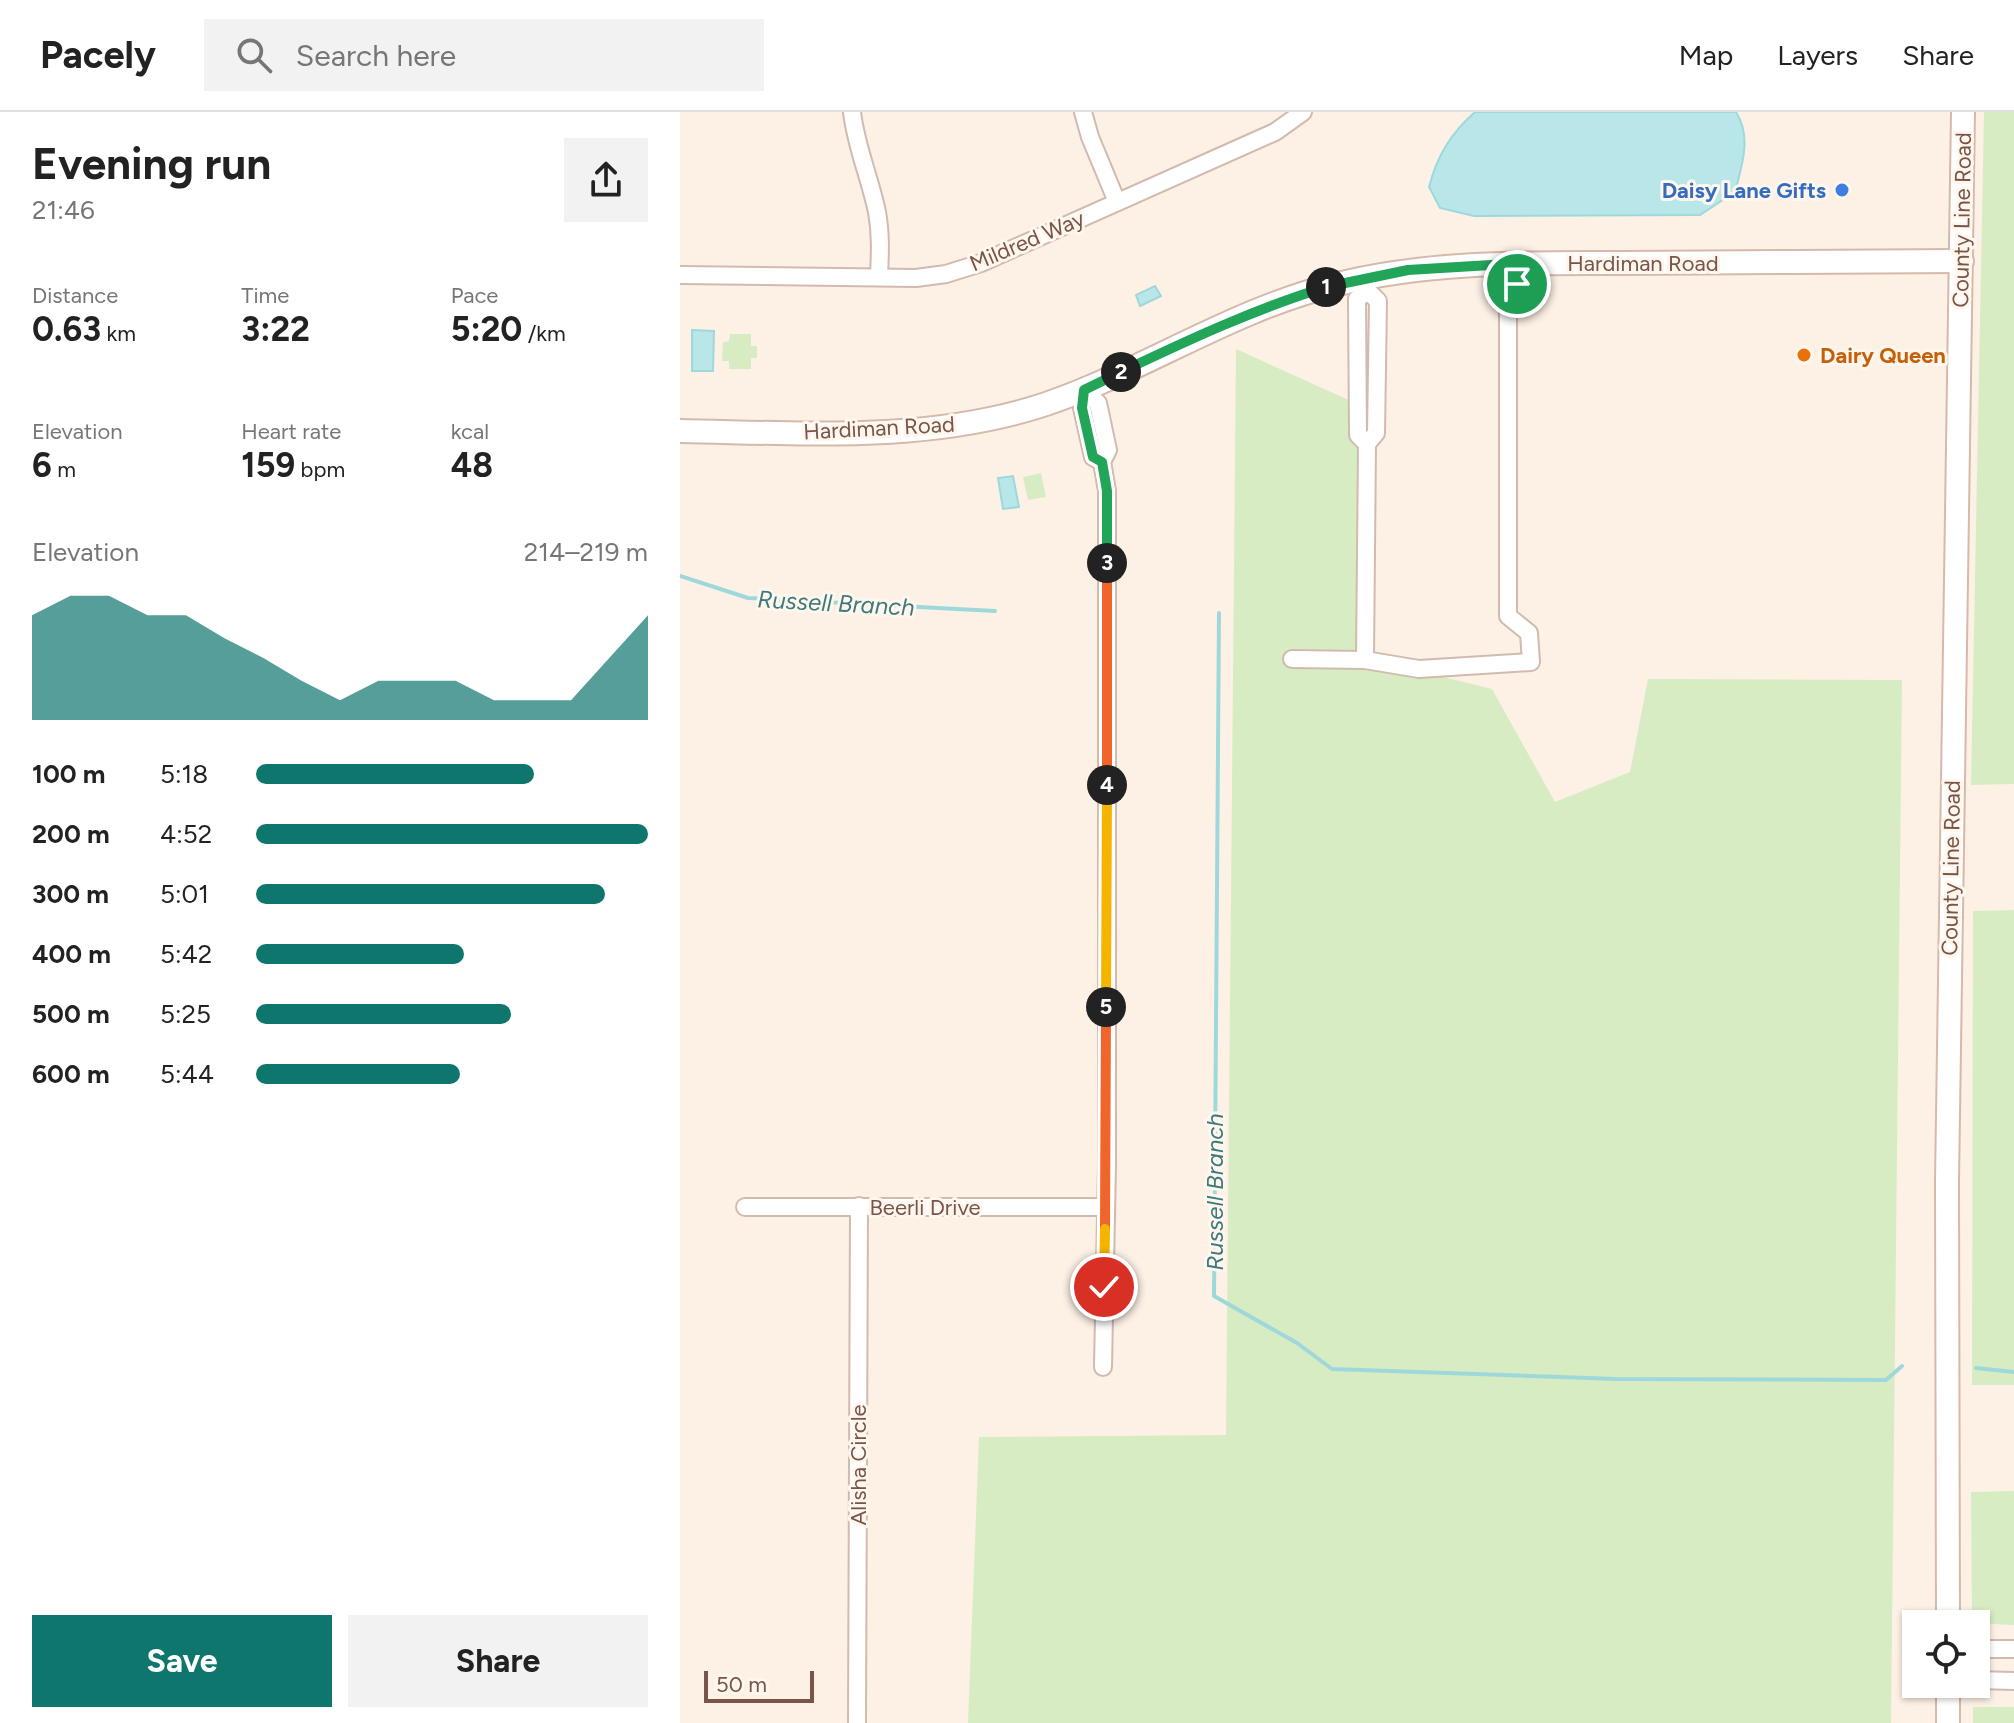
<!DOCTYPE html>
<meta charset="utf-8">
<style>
body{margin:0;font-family:Figtree,sans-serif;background:#f2f2f2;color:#222;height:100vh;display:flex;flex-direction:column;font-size:30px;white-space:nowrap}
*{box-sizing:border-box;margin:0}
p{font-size:26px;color:#767676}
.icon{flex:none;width:44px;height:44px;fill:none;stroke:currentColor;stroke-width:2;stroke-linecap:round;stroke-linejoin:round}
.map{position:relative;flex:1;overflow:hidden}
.side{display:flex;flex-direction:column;background:#fff;width:680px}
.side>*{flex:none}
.controls{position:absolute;left:1222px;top:1498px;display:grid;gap:16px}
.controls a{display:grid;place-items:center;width:88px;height:88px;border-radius:0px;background:#fff;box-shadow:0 2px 6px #0004;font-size:40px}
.scale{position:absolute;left:24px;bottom:20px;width:110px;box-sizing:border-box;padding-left:8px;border:4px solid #785449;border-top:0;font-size:22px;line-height:28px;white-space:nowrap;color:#785449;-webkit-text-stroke:6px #fff6ed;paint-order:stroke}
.pin{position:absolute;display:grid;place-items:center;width:68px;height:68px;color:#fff;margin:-34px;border:4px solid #fff;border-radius:50%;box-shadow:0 2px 8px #0007}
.km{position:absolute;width:40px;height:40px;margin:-20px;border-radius:50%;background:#222;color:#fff;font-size:22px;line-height:40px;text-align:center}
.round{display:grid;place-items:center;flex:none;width:84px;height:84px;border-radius:0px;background:#f2f2f2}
.head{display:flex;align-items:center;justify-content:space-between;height:136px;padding:0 32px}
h1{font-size:44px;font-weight:700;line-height:60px}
.stats{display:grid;grid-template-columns:repeat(3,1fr);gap:12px;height:136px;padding:8px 32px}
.stats div{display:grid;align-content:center}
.stats b{font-size:34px;font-weight:700}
.stats small{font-size:22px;font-weight:400}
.stats p{font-size:22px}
.chart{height:224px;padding:16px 32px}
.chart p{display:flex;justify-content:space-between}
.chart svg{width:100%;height:144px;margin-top:8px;fill:#0f766e;opacity:.7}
.action{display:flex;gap:16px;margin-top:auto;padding:16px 32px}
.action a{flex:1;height:92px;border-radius:0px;background:#0f766e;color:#fff;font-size:32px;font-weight:700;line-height:92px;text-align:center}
.action a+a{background:#f2f2f2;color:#222}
ul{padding:0 32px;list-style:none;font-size:26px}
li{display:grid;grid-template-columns:128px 96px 1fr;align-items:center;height:60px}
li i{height:20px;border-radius:10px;background:#0f766e}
header{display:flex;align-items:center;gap:48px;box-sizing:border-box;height:112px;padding:0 40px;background:#fff;border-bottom:2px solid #e0e0e0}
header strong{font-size:38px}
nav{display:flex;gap:44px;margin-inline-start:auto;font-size:28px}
.search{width:560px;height:72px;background:#f2f2f2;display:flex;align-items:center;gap:20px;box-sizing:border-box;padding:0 28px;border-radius:0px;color:#767676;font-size:30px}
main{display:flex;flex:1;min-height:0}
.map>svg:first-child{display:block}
.green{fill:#d8ecc3}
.water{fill:#b9e6e8;stroke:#9fd8da;stroke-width:2}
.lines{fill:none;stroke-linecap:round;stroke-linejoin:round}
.stream{stroke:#9fd8da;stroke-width:4}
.street-casing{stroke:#d2baae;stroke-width:20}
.secondary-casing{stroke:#d5b9ab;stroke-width:26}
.street{stroke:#fff;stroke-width:16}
.secondary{stroke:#fff;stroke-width:22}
.split-1-casing{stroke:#fff;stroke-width:16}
.split-2-casing{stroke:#fff;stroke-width:16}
.split-3-casing{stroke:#fff;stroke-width:16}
.split-4-casing{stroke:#fff;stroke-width:16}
.split-5-casing{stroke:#fff;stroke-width:16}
.split-6-casing{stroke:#fff;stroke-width:16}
.split-7-casing{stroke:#fff;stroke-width:16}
.split-1{stroke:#22a559;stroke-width:10}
.split-2{stroke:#22a559;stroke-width:10}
.split-3{stroke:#22a559;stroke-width:10}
.split-4{stroke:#f0652b;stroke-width:10}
.split-5{stroke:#f5b400;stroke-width:10}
.split-6{stroke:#f0652b;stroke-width:10}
.split-7{stroke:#f5b400;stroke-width:10}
.shop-dot{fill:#3f7fe0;stroke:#fff6ed;stroke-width:3}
.food-dot{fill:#e8710a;stroke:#fff6ed;stroke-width:3}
.labels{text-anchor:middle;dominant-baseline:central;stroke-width:6;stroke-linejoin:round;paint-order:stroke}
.shop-label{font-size:22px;font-weight:bold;fill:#366cbe;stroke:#fff6ed;text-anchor:end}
.street-label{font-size:22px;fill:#785449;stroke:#fff6ed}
.food-label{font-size:22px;font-weight:bold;fill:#c56008;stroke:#fff6ed;text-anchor:start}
.water-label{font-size:24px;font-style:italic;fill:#3c7a7d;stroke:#fff6ed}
</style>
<header>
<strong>Pacely</strong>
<div class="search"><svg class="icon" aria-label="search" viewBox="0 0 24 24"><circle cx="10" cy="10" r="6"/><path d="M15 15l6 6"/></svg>Search here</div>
<nav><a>Map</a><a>Layers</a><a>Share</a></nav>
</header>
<main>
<section class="side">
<div class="head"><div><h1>Evening run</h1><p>21:46</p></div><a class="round"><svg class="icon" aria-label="share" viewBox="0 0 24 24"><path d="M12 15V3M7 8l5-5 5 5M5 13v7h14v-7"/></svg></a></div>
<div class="stats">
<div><p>Distance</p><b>0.63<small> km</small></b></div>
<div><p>Time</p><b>3:22</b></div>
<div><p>Pace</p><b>5:20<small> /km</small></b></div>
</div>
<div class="stats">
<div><p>Elevation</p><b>6<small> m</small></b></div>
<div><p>Heart rate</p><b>159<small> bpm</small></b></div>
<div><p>kcal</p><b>48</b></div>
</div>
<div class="chart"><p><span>Elevation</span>214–219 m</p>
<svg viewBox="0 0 160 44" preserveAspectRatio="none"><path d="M0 44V12L10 6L20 6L30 12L40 12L50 19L60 25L70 32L80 38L90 32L100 32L110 32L120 38L130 38L140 38L150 25L160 12V44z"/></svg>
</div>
<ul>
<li><b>100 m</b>5:18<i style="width:71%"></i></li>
<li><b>200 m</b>4:52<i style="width:100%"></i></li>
<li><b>300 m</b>5:01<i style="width:89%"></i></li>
<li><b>400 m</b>5:42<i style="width:53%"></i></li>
<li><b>500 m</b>5:25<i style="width:65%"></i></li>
<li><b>600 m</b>5:44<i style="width:52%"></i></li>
</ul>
<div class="action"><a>Save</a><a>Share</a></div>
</section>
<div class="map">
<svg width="1334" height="1611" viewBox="0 0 1334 1611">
<rect width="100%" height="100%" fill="#fdf1e6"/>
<g class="green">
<polygon points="1304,0 1334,0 1334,672 1291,673"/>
<polygon points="50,222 71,222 71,234 77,234 77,246 71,246 71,257 49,257 49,249 42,249 43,230 49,229"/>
<polygon points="556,237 684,295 687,546 812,577 875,690 950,660 968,567 1222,568 1211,1611 288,1611 299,1325 546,1323"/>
<polygon points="361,361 366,385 348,388 343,365"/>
<polygon points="1334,798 1334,1273 1292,1273 1293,799"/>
<polygon points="1334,1379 1334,1513 1292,1511 1291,1380"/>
<rect x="1293" y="1595" width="41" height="16"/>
</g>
<g class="water">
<path d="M795,0H1056C1072,25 1062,53 1055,80L1020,103L794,104L760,96L749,75C757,44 771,21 795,0Z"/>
<polygon points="475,174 481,184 460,194 456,183"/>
<polygon points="12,218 34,219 33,259 12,259"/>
<polygon points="333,364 339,395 323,397 318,366"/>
</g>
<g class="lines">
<g class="stream">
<polyline points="0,464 68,486 315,499"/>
<polyline points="539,501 534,1184 617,1231 652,1257 936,1267 1206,1268 1222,1254"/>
<polyline points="1296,1256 1334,1260"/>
</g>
<g class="street-casing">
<g id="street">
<path d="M172,0C176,35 190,66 197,100C201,122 200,142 199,164"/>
<polyline points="403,0 410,25 437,90"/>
<polyline points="0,163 236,166 266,162 301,151 595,20 623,0"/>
<polyline points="688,166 688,179 698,189 696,321 687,332 678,323 677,187 688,179"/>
<polyline points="828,188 844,151"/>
<polyline points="404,278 418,291 428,338 422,350 427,379 427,1053 423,1255"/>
<polyline points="404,278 402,296 413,345 422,350"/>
<polyline points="612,547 685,548 687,332"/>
<polyline points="685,548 739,557 851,550 849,521 828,504 828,188 816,152"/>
<polyline points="65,1095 425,1095"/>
<polyline points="1296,1537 1334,1537"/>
<polyline points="1296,1568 1334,1569"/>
<polyline points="177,1611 179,1094"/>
</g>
</g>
<g class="secondary-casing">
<g id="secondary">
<path d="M0,319C122,321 249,331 366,292C465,258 555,196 658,172C750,149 845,151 940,151C1054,150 1168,150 1282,149"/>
<polyline points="1268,1512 1267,1069 1283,0"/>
<polyline points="1268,1611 1268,1572"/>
</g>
</g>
<use href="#street" class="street"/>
<use href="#secondary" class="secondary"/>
</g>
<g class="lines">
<g class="split-1-casing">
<polyline id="split-1" points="646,175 728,158 844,151 837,172"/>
</g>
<g class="split-2-casing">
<path id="split-2" d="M441,260C508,228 575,197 646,175"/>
</g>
<g class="split-3-casing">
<polyline id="split-3" points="427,451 427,379 422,350 413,345 402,296 404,278 441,260"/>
</g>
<g class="split-4-casing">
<polyline id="split-4" points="427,673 427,451"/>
</g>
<g class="split-5-casing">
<polyline id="split-5" points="426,895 427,673"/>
</g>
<g class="split-6-casing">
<polyline id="split-6" points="425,1117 426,895"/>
</g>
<g class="split-7-casing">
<polyline id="split-7" points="424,1175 425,1117"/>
</g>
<use href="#split-1" class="split-1"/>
<use href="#split-2" class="split-2"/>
<use href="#split-3" class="split-3"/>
<use href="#split-4" class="split-4"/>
<use href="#split-5" class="split-5"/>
<use href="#split-6" class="split-6"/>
<use href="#split-7" class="split-7"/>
</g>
<circle class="shop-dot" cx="1162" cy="78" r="8"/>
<circle class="food-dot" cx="1124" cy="243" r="8"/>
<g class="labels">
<g class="shop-label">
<text x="1146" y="78">Daisy Lane Gifts</text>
</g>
<g class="street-label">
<text transform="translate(1282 108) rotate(-89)">County Line Road</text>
<text transform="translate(347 129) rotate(-23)">Mildred Way</text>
<text x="963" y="151">Hardiman Road</text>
<text transform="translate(199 316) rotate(-3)">Hardiman Road</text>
<text transform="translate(1271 756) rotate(-89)">County Line Road</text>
<text x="245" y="1095">Beerli Drive</text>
<text transform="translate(178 1353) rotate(-90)">Alisha Circle</text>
</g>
<g class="food-label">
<text x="1140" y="243">Dairy Queen</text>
</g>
<g class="water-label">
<text transform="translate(156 491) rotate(3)">Russell Branch</text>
<text transform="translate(534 1080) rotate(-90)">Russell Branch</text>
</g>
</g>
</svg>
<div class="controls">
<a><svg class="icon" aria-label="locate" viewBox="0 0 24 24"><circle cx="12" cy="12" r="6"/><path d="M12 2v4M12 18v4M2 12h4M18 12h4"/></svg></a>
</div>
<div class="scale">50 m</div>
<div class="pin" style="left:837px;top:172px;background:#1e9e55"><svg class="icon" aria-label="arrive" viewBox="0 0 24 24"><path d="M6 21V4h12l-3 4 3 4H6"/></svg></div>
<div class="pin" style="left:424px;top:1175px;background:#d93025"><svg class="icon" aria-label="check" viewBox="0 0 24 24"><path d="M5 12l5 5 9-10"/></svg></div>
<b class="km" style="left:646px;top:175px">1</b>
<b class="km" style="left:441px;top:260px">2</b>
<b class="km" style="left:427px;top:451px">3</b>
<b class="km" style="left:427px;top:673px">4</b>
<b class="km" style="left:426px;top:895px">5</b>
</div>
</main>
